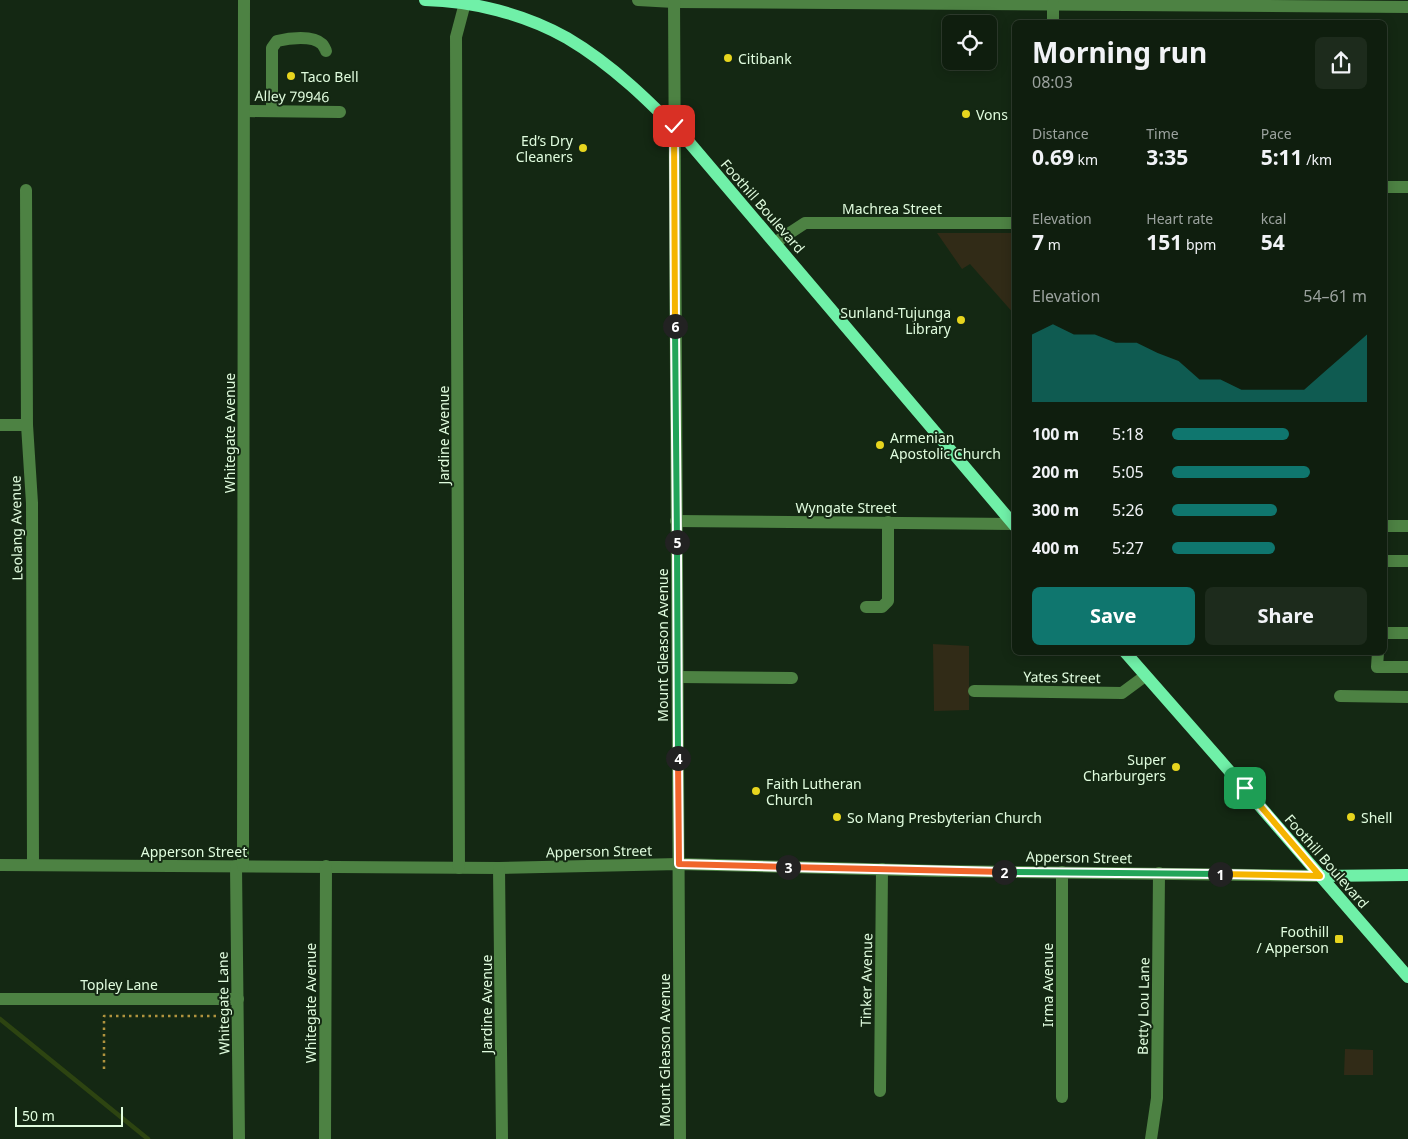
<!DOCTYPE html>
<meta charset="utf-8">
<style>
body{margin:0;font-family:"Noto Sans",sans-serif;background:#1d2b1c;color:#f1f3f6;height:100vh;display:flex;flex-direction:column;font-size:19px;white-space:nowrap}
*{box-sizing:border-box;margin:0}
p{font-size:16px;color:#9ba29e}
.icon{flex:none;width:28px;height:28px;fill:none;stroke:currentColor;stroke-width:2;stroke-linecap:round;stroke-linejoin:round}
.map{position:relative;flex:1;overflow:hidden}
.side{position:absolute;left:1012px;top:20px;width:375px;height:635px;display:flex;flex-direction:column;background:#0f1e0e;border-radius:8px;box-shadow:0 2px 12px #0003,0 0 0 1px #2f3c2e}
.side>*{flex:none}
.tools{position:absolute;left:942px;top:15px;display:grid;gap:10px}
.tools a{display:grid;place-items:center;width:55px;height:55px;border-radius:8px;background:#0f1e0e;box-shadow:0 2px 12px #0003,0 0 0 1px #2f3c2e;font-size:25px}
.scale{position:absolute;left:15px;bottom:12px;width:108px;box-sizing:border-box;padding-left:5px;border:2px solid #e0fcde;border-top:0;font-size:14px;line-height:18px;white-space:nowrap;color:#e0fcde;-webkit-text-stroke:4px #142813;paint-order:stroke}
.pin{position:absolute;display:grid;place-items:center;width:42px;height:42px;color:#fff;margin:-21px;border-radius:10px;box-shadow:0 2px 8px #0006}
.km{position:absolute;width:25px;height:25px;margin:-12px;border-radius:50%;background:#222;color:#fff;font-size:14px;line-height:25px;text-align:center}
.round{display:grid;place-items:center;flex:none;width:52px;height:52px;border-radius:8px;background:#1d2b1c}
.summary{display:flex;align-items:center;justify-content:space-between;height:85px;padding:0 20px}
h1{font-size:28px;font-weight:700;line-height:38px}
.metrics{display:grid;grid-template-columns:repeat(3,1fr);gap:8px;height:85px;padding:5px 20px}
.metrics div{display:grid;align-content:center}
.metrics b{font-size:21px;font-weight:700}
.metrics small{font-size:14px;font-weight:400}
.metrics p{font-size:14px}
.chart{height:140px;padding:10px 20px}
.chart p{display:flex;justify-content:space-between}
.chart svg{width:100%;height:90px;margin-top:5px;fill:#0f766e;opacity:.7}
.primary-button{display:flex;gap:10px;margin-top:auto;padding:10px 20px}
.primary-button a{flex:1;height:58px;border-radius:8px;background:#0f766e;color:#fff;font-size:20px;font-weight:700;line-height:58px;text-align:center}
.primary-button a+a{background:#1d2b1c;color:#f1f3f6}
ul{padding:0 20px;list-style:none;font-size:16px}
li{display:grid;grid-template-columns:80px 60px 1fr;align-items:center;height:38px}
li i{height:12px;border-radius:6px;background:#0f766e}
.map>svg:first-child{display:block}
.green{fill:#312b17}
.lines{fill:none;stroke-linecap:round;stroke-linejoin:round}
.stream{stroke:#2d4411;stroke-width:4.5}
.path{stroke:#b0933e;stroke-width:2.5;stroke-dasharray:2.5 4;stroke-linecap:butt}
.minor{stroke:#4d8243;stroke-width:12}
.major{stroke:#70f0a8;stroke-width:12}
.split-1-casing{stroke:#fff;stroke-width:10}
.split-2-casing{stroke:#fff;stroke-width:10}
.split-3-casing{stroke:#fff;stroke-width:10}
.split-4-casing{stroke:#fff;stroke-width:10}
.split-5-casing{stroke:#fff;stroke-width:10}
.split-6-casing{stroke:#fff;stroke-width:10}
.split-7-casing{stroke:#fff;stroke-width:10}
.split-1{stroke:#f5b400;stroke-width:6}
.split-2{stroke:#22a559;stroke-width:6}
.split-3{stroke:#f0652b;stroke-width:6}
.split-4{stroke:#f0652b;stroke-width:6}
.split-5{stroke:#22a559;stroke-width:6}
.split-6{stroke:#22a559;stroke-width:6}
.split-7{stroke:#f5b400;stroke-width:6}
.poi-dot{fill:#e7d51e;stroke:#142813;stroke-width:2}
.labels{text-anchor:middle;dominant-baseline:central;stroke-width:4;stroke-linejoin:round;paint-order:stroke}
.poi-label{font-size:14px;fill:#e0fcde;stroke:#142813;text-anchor:start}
.street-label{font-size:14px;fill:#e0fcde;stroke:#142813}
</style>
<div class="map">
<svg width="1408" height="1139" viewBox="0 0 1408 1139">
<rect width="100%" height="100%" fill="#142813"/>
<g class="green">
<polygon points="937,233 1015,233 1015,315 970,264 962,269"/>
<polygon points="933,644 969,646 969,710 934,711"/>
<polygon points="1345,1049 1373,1050 1373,1075 1344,1075"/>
</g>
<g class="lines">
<polyline class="stream" points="0,1019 148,1139"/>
<polyline class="path" points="104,1069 104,1016 225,1016"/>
<g class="minor">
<polyline points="638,0 674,2 1408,7"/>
<polyline points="674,0 680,1139"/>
<polyline points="1053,4 1053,22"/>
<polyline points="244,111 340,112"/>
<path d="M272,111V48L277,41C289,38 313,35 322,44C323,45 326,50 326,51"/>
<polyline points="1385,187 1408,187"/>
<polyline points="26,190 27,425 32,503 33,865"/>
<polyline points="776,242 805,223 1015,223"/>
<polyline points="0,425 27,425"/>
<polyline points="676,521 1015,524"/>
<polyline points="1385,526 1408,526"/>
<polyline points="1385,561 1408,561"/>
<polyline points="866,607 882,607 888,601 888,522"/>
<polyline points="1385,633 1408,633"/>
<polyline points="1378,652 1377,667 1408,667"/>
<polyline points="678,677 792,678"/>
<polyline points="974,691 1122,693 1145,676"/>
<polyline points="1340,696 1408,697"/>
<polyline points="0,865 499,868 679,864 941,871 1320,876"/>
<polyline points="236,866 239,1139"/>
<polyline points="243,866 244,0"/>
<polyline points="459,868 456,37 465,3"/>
<polyline points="499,868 502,1139"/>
<polyline points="1062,872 1062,1097"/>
<polyline points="0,999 238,999"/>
<polyline points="880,1091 882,869"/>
<polyline points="325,1139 326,866"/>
<polyline points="1151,1139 1157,1098 1159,873"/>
</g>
<g class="major">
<path d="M425,0C472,1 525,14 567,38C613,65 651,103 688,141L1015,526"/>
<polyline points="1125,652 1219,759 1408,977"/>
<polyline points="1320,876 1408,875"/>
</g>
</g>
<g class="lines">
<g class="split-1-casing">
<polyline id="split-1" points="1220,874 1320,876 1245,788"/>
</g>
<g class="split-2-casing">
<polyline id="split-2" points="1004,872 1220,874"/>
</g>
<g class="split-3-casing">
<polyline id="split-3" points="788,867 1004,872"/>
</g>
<g class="split-4-casing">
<polyline id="split-4" points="678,758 679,864 788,867"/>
</g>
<g class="split-5-casing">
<polyline id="split-5" points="677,542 678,758"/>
</g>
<g class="split-6-casing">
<polyline id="split-6" points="675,326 677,542"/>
</g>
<g class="split-7-casing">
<polyline id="split-7" points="674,126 675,326"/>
</g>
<use href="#split-1" class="split-1"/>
<use href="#split-2" class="split-2"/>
<use href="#split-3" class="split-3"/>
<use href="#split-4" class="split-4"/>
<use href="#split-5" class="split-5"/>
<use href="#split-6" class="split-6"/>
<use href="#split-7" class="split-7"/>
</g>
<g class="poi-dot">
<circle cx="728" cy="58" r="5"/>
<circle cx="291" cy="76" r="5"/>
<circle cx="966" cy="114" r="5"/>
<circle cx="583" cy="148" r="5"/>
<circle cx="961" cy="320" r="5"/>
<circle cx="880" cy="445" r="5"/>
<circle cx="1176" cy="767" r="5"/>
<circle cx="756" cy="791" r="5"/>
<circle cx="837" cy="817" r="5"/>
<circle cx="1351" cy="817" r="5"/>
<rect x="1334" y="934" width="10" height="10" rx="2.5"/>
</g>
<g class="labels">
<g class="poi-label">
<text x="738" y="58">Citibank</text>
<text x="301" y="76">Taco Bell</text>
<text x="976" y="114">Vons</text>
<text x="573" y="140" text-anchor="end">Ed’s Dry<tspan x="573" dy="16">Cleaners</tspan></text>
<text x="951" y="312" text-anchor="end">Sunland-Tujunga<tspan x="951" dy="16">Library</tspan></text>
<text x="890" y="437">Armenian<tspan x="890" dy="16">Apostolic Church</tspan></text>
<text x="1166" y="759" text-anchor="end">Super<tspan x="1166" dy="16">Charburgers</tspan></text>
<text x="766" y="783">Faith Lutheran<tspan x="766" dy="16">Church</tspan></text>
<text x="847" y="817">So Mang Presbyterian Church</text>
<text x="1361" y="817">Shell</text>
<text x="1329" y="931" text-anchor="end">Foothill<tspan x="1329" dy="16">/ Apperson</tspan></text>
</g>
<g class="street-label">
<text transform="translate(292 96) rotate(1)">Alley 79946</text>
<text transform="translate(763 206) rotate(49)">Foothill Boulevard</text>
<text x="892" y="208">Machrea Street</text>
<text transform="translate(229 433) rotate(-90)">Whitegate Avenue</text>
<text transform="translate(443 435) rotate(-90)">Jardine Avenue</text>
<text x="846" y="507">Wyngate Street</text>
<text transform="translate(16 528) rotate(-91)">Leolang Avenue</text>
<text transform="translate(662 645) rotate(-90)">Mount Gleason Avenue</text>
<text transform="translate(1062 677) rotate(1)">Yates Street</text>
<text x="194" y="851">Apperson Street</text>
<text transform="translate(599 851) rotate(-1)">Apperson Street</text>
<text transform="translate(1079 857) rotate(1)">Apperson Street</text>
<text transform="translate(1327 861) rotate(49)">Foothill Boulevard</text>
<text transform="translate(866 980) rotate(-89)">Tinker Avenue</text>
<text x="119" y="984">Topley Lane</text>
<text transform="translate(1047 985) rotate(-90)">Irma Avenue</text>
<text transform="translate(223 1003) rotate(-91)">Whitegate Lane</text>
<text transform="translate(310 1003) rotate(-90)">Whitegate Avenue</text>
<text transform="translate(486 1004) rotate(-90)">Jardine Avenue</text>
<text transform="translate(1143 1006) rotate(-89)">Betty Lou Lane</text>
<text transform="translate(664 1050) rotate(-90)">Mount Gleason Avenue</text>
</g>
</g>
</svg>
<div class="tools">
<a><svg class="icon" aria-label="locate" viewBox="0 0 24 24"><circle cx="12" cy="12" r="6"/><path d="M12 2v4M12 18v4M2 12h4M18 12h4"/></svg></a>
</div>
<div class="scale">50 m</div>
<div class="pin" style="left:1245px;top:788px;background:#1e9e55"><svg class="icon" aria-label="arrive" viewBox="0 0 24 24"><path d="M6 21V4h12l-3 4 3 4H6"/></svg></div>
<div class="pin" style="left:674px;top:126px;background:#d93025"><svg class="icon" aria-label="check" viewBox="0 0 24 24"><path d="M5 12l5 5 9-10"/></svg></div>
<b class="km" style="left:1220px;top:874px">1</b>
<b class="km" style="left:1004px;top:872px">2</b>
<b class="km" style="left:788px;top:867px">3</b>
<b class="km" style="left:678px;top:758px">4</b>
<b class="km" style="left:677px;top:542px">5</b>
<b class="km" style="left:675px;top:326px">6</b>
<section class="side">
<div class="summary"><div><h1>Morning run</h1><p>08:03</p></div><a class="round"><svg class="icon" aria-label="share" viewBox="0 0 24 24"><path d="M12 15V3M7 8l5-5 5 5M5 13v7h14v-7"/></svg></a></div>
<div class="metrics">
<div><p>Distance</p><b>0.69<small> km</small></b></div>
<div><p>Time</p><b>3:35</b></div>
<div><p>Pace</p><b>5:11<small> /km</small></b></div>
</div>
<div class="metrics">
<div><p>Elevation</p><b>7<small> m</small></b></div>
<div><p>Heart rate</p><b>151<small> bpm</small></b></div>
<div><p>kcal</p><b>54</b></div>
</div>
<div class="chart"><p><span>Elevation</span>54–61 m</p>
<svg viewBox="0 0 160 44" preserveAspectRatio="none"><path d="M0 44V11L10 6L20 11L30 11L40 15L50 15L60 20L70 24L80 33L90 33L100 38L110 38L120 38L130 38L140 29L150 20L160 11V44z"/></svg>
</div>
<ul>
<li><b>100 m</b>5:18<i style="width:60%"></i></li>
<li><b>200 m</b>5:05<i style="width:71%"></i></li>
<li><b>300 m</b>5:26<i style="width:54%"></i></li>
<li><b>400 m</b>5:27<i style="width:53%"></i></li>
</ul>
<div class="primary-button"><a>Save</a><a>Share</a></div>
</section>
</div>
